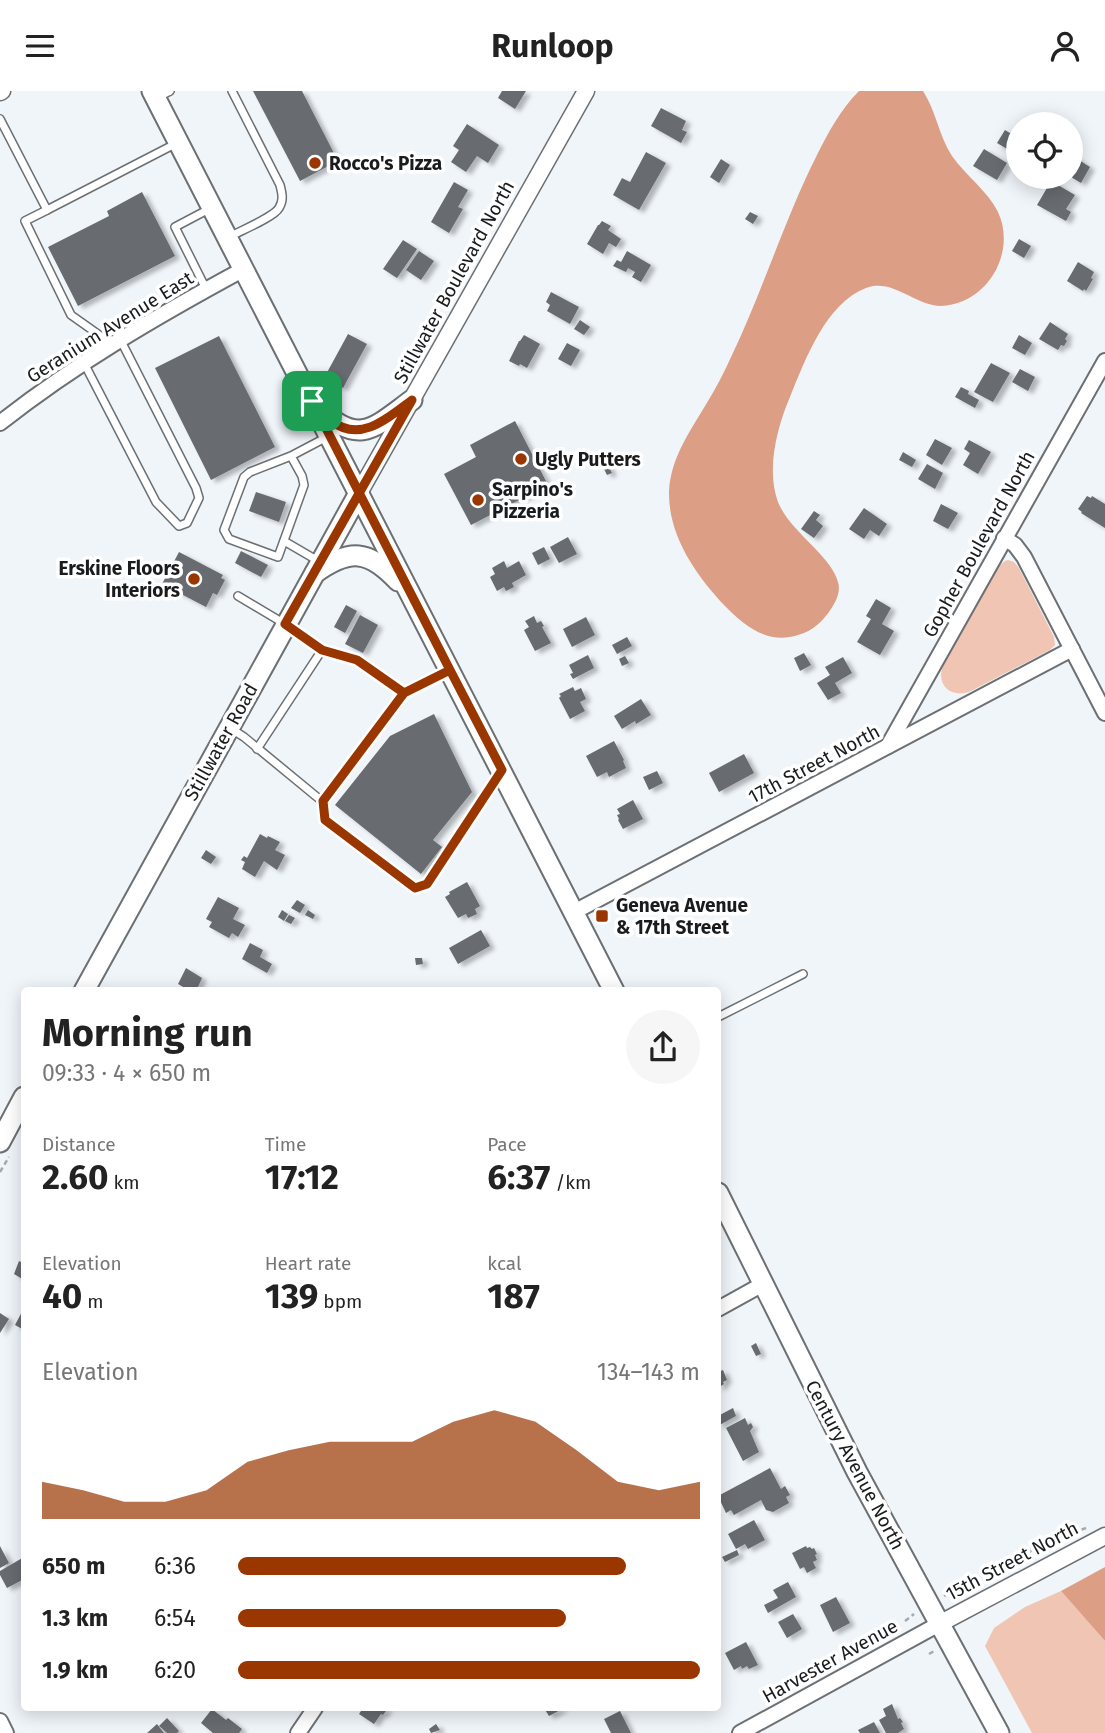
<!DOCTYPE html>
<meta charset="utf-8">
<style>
body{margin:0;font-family:"Fira Sans",sans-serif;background:#f6f6f6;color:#222;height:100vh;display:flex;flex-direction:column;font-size:26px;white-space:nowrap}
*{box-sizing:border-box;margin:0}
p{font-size:23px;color:#767676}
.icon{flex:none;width:38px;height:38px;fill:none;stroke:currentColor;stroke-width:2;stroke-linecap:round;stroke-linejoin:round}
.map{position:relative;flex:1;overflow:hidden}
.drawer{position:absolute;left:21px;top:896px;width:700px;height:724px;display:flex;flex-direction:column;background:#fff;border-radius:7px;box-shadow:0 4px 18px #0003}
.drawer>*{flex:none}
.tools{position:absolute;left:1006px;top:21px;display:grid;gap:14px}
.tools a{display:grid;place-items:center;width:77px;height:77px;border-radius:50%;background:#fff;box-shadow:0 4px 18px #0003;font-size:35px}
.pin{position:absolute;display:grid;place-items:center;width:60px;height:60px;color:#fff;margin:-30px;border-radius:14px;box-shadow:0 4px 10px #0006}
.round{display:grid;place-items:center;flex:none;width:74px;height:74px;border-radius:37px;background:#f6f6f6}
.overview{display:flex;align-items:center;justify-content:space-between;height:119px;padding:0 21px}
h1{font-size:38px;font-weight:700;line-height:52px}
.metrics{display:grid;grid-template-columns:repeat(3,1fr);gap:10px;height:119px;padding:7px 21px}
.metrics div{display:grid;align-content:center}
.metrics b{font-size:35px;font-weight:700}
.metrics small{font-size:19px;font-weight:400}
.metrics p{font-size:19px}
.chart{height:196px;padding:14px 21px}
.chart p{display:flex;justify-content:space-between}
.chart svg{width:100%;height:126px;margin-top:7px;fill:#9a3600;opacity:.7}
ul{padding:0 21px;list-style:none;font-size:23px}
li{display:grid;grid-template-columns:112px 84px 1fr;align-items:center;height:52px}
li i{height:18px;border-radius:9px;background:#9a3600}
header{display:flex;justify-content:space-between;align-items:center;height:91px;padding:0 21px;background:#fff;font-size:32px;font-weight:700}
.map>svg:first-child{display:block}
.green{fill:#f0c5b4}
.forest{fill:#dd9e86}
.building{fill:#676c6f;filter:url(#shadow)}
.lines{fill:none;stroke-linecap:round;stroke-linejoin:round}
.service-casing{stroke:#6c7073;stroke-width:10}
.minor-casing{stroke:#6c7073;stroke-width:18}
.tertiary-casing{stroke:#6c7073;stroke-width:19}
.secondary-casing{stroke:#6c7073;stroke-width:23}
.path{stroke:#a5a9ad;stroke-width:2.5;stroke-dasharray:5 3.5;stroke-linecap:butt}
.service{stroke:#fff;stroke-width:7}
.minor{stroke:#fff;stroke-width:14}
.tertiary{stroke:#fff;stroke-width:16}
.secondary{stroke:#fff;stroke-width:19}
.route-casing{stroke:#fff;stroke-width:14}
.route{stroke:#9a3600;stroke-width:9}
.poi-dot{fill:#9a3600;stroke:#fff;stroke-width:2.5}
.labels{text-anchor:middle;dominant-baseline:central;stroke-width:7;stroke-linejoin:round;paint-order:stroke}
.poi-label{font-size:19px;font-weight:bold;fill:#191b1c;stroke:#fff;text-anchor:start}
.street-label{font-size:19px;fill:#191b1c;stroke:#fff}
</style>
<header><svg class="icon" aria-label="menu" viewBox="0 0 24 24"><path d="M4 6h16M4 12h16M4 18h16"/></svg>Runloop<svg class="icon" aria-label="person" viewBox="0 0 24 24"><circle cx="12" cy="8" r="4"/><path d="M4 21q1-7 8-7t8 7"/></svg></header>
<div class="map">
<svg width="1105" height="1642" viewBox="0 0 1105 1642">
<defs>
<filter id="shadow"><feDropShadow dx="5" dy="3" stdDeviation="2" flood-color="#0004"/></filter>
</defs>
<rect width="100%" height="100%" fill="#f0f5fa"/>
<g class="green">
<path d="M1008,469L1014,471L1019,477L1054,546L1055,554L1050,559L969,601C949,607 936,593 943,574L1000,474L1005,470Z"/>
<polygon points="1061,1500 1105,1550 1105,1642 1032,1642 985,1555 994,1537 1025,1516"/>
</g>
<g class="forest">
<path d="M859,0H923C936,20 939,45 952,65C966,85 987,99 998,121C1017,162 987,213 941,215C915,215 893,187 866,197C826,212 805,269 790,306C777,336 766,379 778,411C790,441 831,464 838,491C841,501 836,510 831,518C823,530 813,540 798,544C768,554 744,535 724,514C695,483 668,444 669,400C671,367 689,342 705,315C715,299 724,282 732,264C763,199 784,130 816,66C828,42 840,19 859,0Z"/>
<polygon points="1105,1476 1105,1550 1061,1500"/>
</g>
<g class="building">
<polygon points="253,0 302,0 338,70 300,90"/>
<polygon points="502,0 526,0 515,18 498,7"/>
<polygon points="661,17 686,30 682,39 687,41 681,52 651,35"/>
<polygon points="467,33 499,54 488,72 477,65 466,81 451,71 459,59 453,55"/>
<polygon points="1005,39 1018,47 1018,54 1014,62 997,52"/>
<polygon points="984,58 1007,72 997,89 973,75"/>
<polygon points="646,61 666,72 639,119 613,104 622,87 630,91"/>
<polygon points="1071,64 1090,76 1081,92 1071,86"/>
<polygon points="721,68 730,74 719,92 710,86"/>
<polygon points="1051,90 1075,104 1066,118 1071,121 1066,130 1037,114"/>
<polygon points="454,91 468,99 458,116 463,118 449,142 431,131"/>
<polygon points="142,101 175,165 78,215 48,156 109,125 107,120"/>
<polygon points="750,121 758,125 753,133 745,128"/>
<polygon points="602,130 611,135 608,139 621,148 616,156 609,152 603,163 587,153 598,134 599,134"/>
<polygon points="1019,148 1031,155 1024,167 1012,160"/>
<polygon points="403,149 417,158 397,187 383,178"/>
<polygon points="419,160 434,170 421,189 406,179"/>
<polygon points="627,160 651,174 641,191 632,186 635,181 628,177 626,181 613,175 617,169 621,171"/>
<polygon points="1078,171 1094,181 1091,187 1093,188 1086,200 1084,198 1083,200 1067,190"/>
<polygon points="551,201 579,216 570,233 547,220 550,214 546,211"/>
<polygon points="580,229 590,236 584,244 574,238"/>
<polygon points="1050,231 1068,243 1065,248 1067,250 1064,255 1061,254 1058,259 1039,248"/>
<polygon points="348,243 367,253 343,297 324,287"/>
<polygon points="524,244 540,253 527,277 520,273 519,275 509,270 519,250 520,250"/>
<polygon points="1019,244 1032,252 1025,264 1012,257"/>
<polygon points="219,245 275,356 211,389 155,277"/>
<polygon points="567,252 580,259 571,275 558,268"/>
<polygon points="991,272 1010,282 993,311 974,301"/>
<polygon points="1020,278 1035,286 1028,300 1012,291"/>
<polygon points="961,296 969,300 968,303 979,309 975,317 955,306"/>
<polygon points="515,330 548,394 471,434 444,383 476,366 470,354"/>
<polygon points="935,348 952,357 942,374 926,364"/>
<polygon points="969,349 991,361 978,383 963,374 970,362 964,358"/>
<polygon points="903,361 916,369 912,376 899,369"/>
<polygon points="607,372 612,382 607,384 602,374"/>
<polygon points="927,373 943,382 935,398 918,388"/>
<polygon points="256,401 286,411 279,431 249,420"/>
<polygon points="1087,405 1091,407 1092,405 1105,413 1105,437 1081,422 1082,421 1078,418"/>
<polygon points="941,413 958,422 948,438 933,430"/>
<polygon points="864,417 887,433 879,445 870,439 864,448 849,438"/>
<polygon points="814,420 820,424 816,429 823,435 814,447 801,438"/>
<polygon points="568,446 577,463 559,472 550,456"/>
<polygon points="544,456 550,468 538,474 532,462"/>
<polygon points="241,460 268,474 261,486 235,472"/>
<polygon points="179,461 223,484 221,487 225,489 217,504 213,502 206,516 162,493"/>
<polygon points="504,470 507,477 519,470 526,484 512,492 514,496 506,500 504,496 497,500 490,486 495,483 492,477"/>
<polygon points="876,508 891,517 882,533 894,540 880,564 857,551 871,528 866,525"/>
<polygon points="346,514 357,520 345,542 334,536"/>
<polygon points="360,524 378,534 363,562 345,553"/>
<polygon points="534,525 537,532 541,530 544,535 542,536 551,552 535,560 524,539 529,536 525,530"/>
<polygon points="586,526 595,544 572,556 563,538"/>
<polygon points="627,546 632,555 617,563 612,554"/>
<polygon points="804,562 811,574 800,580 794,567"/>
<polygon points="588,564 594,577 573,588 570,583 573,582 569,574"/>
<polygon points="625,565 629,572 622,575 619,568"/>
<polygon points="843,566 852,582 835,592 841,602 828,609 817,592 830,584 825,576"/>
<polygon points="573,596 575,600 581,597 586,608 580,611 585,620 570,628 559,607 561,605 559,603"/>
<polygon points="641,608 651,624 636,633 635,630 622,638 614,625"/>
<polygon points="434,623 472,701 433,749 442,756 421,783 335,714 390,645"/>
<polygon points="614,650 624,669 623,670 626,677 609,686 607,681 597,686 586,665"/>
<polygon points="744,663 754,682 719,701 709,682"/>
<polygon points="657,680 663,692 649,699 643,686"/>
<polygon points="633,709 643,728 623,738 618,729 619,728 617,724 620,723 617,718"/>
<polygon points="260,743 267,747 268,745 280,751 275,759 285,764 277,779 264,770 255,786 242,778 245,771 241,769 244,765 247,767"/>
<polygon points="206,759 216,766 211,773 201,767"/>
<polygon points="467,791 480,815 475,818 477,823 468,827 466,823 458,827 445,806 450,803 449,801"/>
<polygon points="218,806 239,817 233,828 245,834 238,846 232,842 229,847 209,836 212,831 206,828"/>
<polygon points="297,809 305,814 300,822 291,817"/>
<polygon points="282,819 288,823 284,830 278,826"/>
<polygon points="308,819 315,824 313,828 305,824"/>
<polygon points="289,824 295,827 291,833 285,830"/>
<polygon points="481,839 490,855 458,873 449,857"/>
<polygon points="250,852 263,859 260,866 272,873 267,882 242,868"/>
<polygon points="415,867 422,867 423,873 416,874"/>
<polygon points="186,877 202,887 198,896 206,900 190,900 178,893"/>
<polygon points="24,1165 24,1189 14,1183 19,1170 21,1171"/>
<polygon points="24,1217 24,1239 15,1234"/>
<polygon points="0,1222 9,1228 0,1242"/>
<polygon points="756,1252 761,1263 756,1265 751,1255"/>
<polygon points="723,1279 727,1289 723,1291 724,1293 718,1297 718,1281"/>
<polygon points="733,1317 736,1325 718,1335 718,1325"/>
<polygon points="745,1327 748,1334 751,1332 753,1336 750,1340 759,1361 743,1370 726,1337"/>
<polygon points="770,1377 781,1398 785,1395 790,1404 786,1406 789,1412 773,1421 766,1419 761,1409 734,1424 731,1419 726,1422 718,1405"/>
<polygon points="754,1429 765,1449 748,1458 745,1453 736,1458 728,1443"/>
<polygon points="0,1455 9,1472 0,1477"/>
<polygon points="806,1455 807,1457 810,1456 812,1458 814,1457 817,1463 815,1464 817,1469 813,1471 816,1477 807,1482 804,1476 800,1478 792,1462"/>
<polygon points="737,1459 739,1464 725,1471 722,1466"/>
<polygon points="24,1466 24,1488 7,1497 0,1484 0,1480"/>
<polygon points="788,1491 796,1506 768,1522 764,1514 778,1507 773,1499"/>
<polygon points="836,1506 850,1532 833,1541 820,1514"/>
<polygon points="793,1523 802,1538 787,1547 778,1531"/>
<polygon points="746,1551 758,1574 749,1578 747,1575 742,1578 741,1575 734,1579 725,1562"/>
<polygon points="892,1613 898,1628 900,1627 903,1631 901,1632 904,1638 898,1642 886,1642 879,1629 886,1625 883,1618"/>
<polygon points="363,1617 388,1617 383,1624 381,1623 374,1633 359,1623"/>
<polygon points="544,1617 564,1617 549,1625"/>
<polygon points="212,1618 226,1629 228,1627 242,1638 239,1642 213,1642 201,1632"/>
<polygon points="620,1620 631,1642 611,1642 604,1628"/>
<polygon points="167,1627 179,1640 177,1642 167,1642 159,1635"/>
<polygon points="874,1631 880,1642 860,1642 858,1639"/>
<polygon points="157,1633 164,1642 147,1642"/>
<polygon points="436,1633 440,1639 431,1642 429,1638"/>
</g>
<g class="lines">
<g class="service-casing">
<g id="service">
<polyline points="156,7 170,0"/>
<polyline points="0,28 47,119 177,52"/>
<polyline points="47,119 25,130 71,224 112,253"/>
<path d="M229,146C240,140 274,126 279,117C284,109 282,102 280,94L232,0"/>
<polyline points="206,198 175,136 211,117"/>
<polyline points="84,272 156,411 179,435 187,432 199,407 196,397 120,248"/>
<polyline points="291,365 302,385 304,394 278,466 229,448 224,439 244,386 250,381 291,365 329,345"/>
<polyline points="284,450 320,471"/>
<polyline points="404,602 447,581"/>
<polyline points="230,637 244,646 323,711 404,602 357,569 322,559 285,533 238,505"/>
<polyline points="257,658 322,559"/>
<polyline points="323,711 325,729 415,797 427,793 499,683"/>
<polyline points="718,926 803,883"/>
</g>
</g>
<g class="minor-casing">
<g id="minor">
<path d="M0,332C76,272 159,224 244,178"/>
<polyline points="1004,447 1015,454 1024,466 1105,622"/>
<polyline points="888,655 1105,270"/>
<polyline points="574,821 1072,558"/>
<polyline points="718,1218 763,1193"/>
<polyline points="0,1630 6,1642"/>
<polyline points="298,1642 315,1617"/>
<polyline points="740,1642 939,1533"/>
</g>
</g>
<g class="tertiary-casing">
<g id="tertiary">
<polyline points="0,1 2,0"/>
<polyline points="359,402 586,0"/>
<polyline points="939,1533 1105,1445"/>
</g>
</g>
<g class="secondary-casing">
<g id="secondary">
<polyline points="152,0 614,900"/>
<path d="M320,318C359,356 375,336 412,309"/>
<path d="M315,482C350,457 369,459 398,490"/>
<polyline points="84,900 359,402"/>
<polyline points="0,1051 24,1006"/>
<polyline points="718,1102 857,1381 999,1642"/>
</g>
</g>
<g class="path">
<polyline points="0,1081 9,1066"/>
<polyline points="944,1505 1046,1452 1086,1437"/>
<polyline points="905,1530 914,1523"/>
<polyline points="929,1563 936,1559"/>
</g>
<use href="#service" class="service"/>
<use href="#minor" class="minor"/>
<use href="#tertiary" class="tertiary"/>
<use href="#secondary" class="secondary"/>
</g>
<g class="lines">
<g class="route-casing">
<path id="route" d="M312,310L450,579L404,602L323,710L325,729L415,797L427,793L502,679L450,579L404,602L357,569L322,559L285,533C327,459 369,384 412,309C389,326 360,353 332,330C325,324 319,317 312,310"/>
</g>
<use href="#route" class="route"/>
</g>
<g class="poi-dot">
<circle cx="315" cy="72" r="7"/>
<circle cx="521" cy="368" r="7"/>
<circle cx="478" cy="409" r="7"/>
<circle cx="194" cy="488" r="7"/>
<rect x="595" y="818" width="14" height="14" rx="3.5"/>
</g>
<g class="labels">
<g class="poi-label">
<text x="329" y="72">Rocco's Pizza</text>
<text x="535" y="368">Ugly Putters</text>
<text x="492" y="398">Sarpino's<tspan x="492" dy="22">Pizzeria</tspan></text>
<text x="180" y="477" text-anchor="end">Erskine Floors<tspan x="180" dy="22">Interiors</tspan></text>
<text x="616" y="814">Geneva Avenue<tspan x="616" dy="22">&amp; 17th Street</tspan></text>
</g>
<g class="street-label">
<text transform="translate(454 191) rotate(-61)">Stillwater Boulevard North</text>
<text transform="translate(110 236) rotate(-32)">Geranium Avenue East</text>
<text transform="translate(979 453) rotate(-61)">Gopher Boulevard North</text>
<text transform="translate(221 651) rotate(-61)">Stillwater Road</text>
<text transform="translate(814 673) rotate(-28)">17th Street North</text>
<text transform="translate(855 1374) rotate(62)">Century Avenue North</text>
<text transform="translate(1012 1470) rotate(-28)">15th Street North</text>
<text transform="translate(830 1570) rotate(-29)">Harvester Avenue</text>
</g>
</g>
</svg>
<div class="tools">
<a><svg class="icon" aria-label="locate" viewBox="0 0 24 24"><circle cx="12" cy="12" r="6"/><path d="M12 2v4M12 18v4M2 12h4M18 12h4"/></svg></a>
</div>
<div class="pin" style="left:312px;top:310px;background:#1e9e55"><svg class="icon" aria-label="arrive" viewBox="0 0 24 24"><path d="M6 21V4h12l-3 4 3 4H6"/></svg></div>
<section class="drawer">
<div class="overview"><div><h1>Morning run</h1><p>09:33 · 4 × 650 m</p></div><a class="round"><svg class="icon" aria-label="share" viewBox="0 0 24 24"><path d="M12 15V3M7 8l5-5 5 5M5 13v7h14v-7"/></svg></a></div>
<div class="metrics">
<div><p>Distance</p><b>2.60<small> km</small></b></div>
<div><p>Time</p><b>17:12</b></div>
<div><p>Pace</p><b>6:37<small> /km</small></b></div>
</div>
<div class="metrics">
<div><p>Elevation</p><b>40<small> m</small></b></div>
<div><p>Heart rate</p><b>139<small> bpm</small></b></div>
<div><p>kcal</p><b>187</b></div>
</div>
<div class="chart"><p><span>Elevation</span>134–143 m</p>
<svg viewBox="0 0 160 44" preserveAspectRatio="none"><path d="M0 44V31L10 34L20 38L30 38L40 34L50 24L60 20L70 17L80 17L90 17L100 10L110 6L120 10L130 20L140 31L150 34L160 31V44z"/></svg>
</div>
<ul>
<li><b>650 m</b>6:36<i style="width:84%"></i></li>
<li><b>1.3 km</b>6:54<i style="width:71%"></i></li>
<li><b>1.9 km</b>6:20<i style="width:100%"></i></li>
</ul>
</section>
</div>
